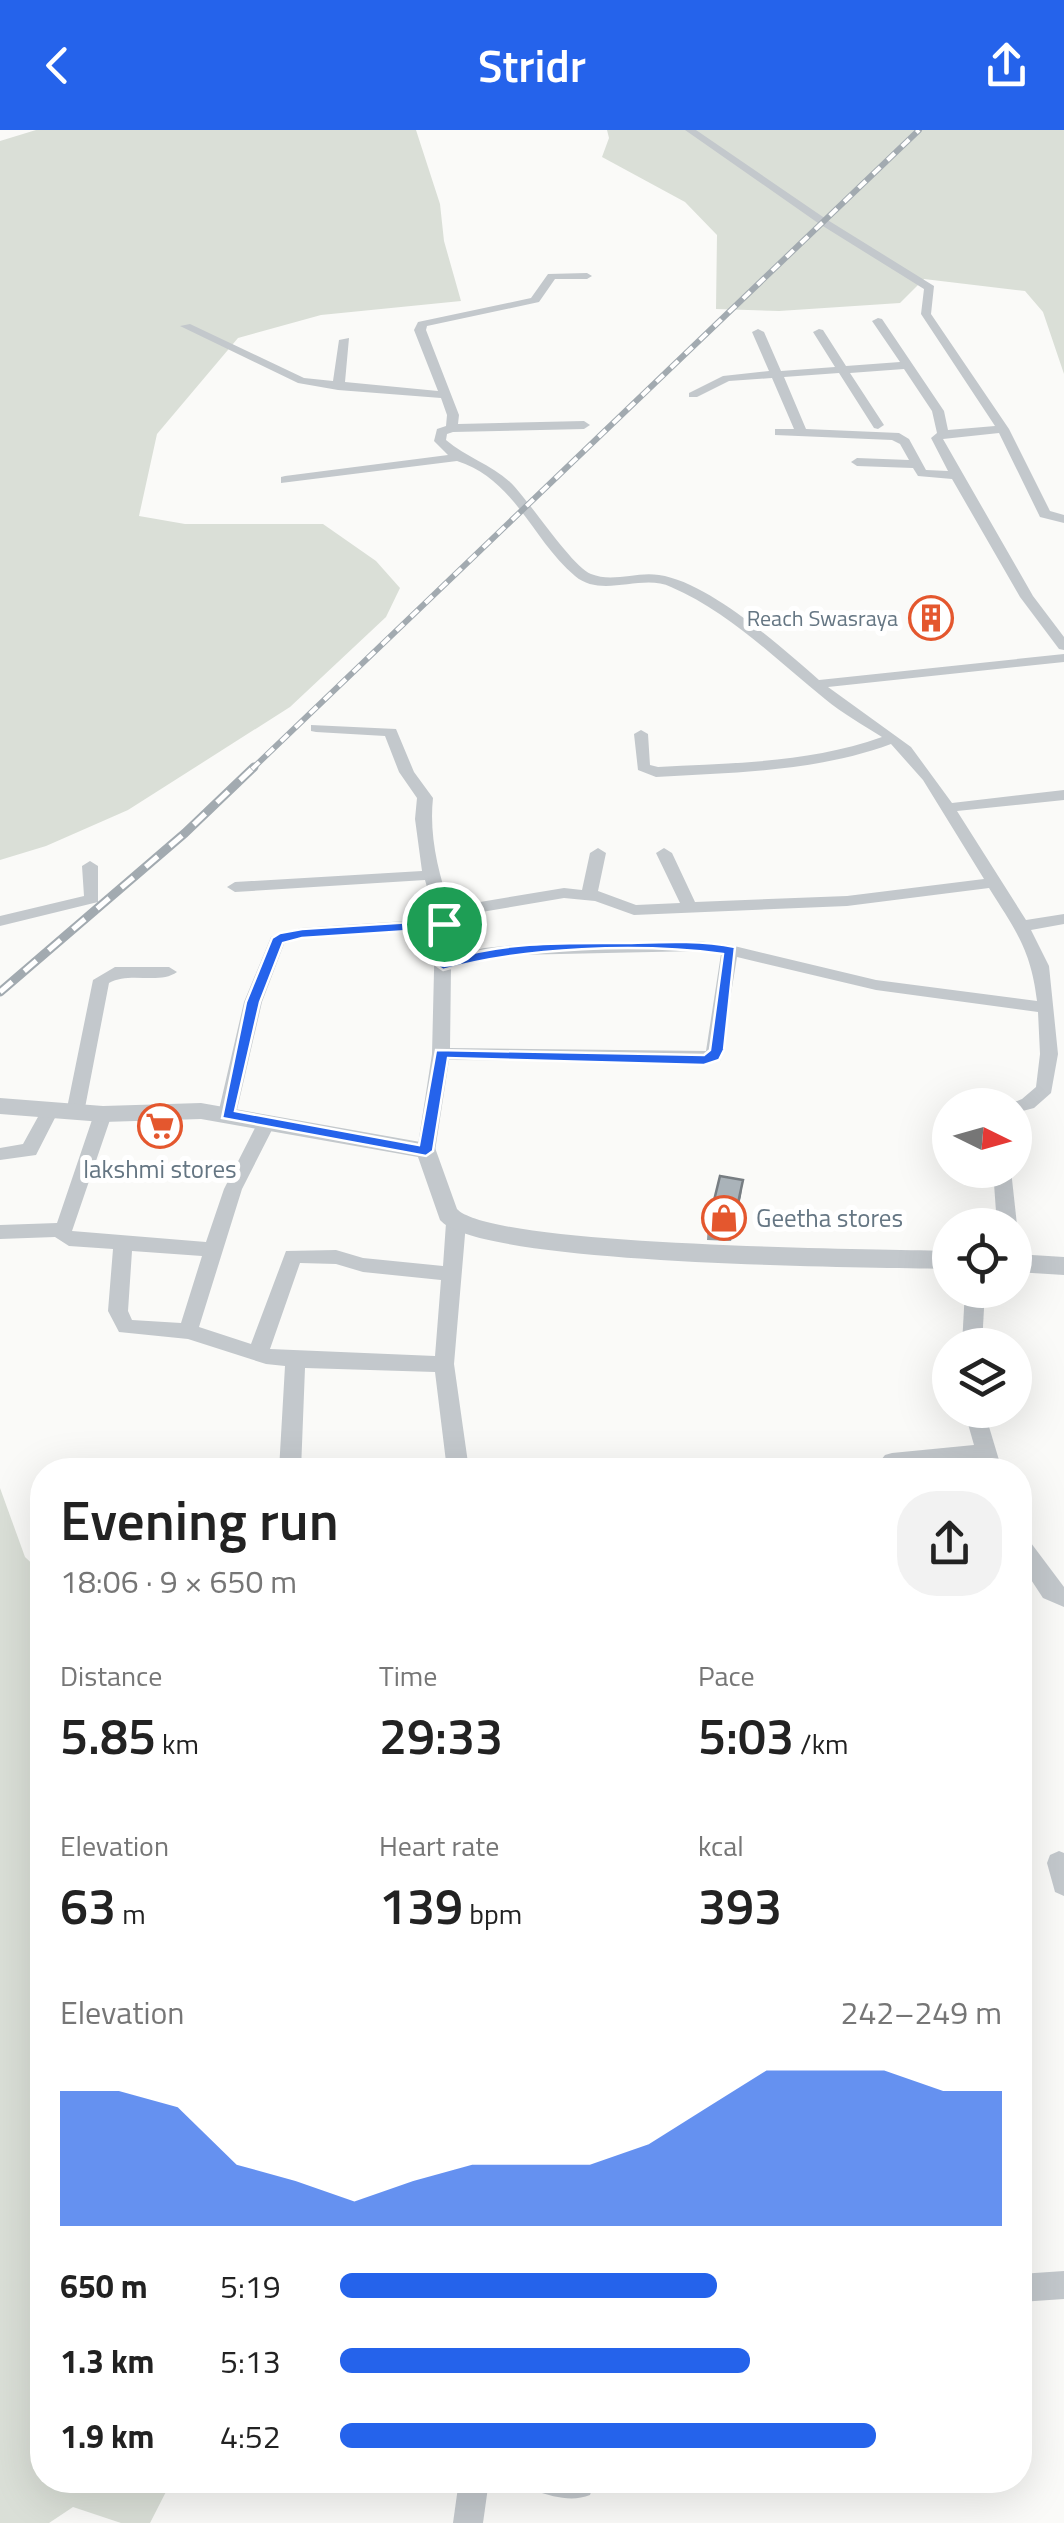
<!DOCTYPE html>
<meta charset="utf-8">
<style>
body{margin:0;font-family:"Titillium Web",sans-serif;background:#f2f2f2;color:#222;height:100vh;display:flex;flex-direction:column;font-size:38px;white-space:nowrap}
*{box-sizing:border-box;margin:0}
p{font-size:32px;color:#767676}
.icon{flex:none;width:55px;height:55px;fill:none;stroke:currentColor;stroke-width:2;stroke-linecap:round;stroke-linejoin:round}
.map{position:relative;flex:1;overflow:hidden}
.sheet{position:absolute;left:30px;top:1328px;width:1002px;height:1035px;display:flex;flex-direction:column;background:#fff;border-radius:40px;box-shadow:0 10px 40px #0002}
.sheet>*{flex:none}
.needle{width:65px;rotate:95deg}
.tools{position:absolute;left:932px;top:958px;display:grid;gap:20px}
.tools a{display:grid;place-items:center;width:100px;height:100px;border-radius:50%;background:#fff;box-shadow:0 10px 40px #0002;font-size:50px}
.pin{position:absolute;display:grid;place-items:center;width:85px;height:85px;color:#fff;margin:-42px;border:5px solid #fff;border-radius:50%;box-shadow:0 2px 10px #0007}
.round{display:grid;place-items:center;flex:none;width:105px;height:105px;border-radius:40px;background:#f2f2f2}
.overview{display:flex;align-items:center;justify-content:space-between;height:170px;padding:0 30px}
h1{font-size:55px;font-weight:600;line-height:75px}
.figures{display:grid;grid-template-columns:repeat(3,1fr);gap:15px;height:170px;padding:10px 30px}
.figures div{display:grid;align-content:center}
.figures b{font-size:50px;font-weight:600}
.figures small{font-size:28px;font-weight:400}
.figures p{font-size:28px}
.chart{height:280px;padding:20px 30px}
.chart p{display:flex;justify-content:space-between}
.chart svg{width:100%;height:180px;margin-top:10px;fill:#2563eb;opacity:.7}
ul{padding:0 30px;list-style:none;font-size:32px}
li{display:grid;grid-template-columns:160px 120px 1fr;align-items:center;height:75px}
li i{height:25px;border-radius:12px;background:#2563eb}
header{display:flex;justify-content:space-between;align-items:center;height:130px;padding:0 30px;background:#2563eb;color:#fff;font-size:45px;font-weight:600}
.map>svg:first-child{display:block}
.green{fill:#dadfd7}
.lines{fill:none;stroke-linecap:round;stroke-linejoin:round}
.minor{fill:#c3c8cc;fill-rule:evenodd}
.tertiary{fill:#c3c8cc;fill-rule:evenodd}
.rail-far1-casing{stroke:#a2aab0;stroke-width:6}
.rail-casing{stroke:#a2aab0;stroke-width:9}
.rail-far1{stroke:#fff;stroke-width:4;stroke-dasharray:10;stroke-linecap:butt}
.rail{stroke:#fff;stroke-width:5;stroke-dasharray:16;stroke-linecap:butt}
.wall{fill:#929a9f}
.shaded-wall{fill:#777d82}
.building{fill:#aab3b9;stroke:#777d82;stroke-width:2.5}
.route{fill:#2563eb;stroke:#fff;stroke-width:2.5;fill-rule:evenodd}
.labels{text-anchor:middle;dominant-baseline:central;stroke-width:10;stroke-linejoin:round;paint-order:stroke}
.far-poi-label{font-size:22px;fill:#657683;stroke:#fff;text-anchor:end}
.poi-label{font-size:25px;fill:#657683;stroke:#fff}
</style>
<header><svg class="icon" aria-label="back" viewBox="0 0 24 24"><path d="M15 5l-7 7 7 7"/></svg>Stridr<svg class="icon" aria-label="share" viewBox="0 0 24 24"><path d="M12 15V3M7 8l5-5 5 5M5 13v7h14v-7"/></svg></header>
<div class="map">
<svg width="1064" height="2393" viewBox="0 0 1064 2393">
<rect width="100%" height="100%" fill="#fafaf8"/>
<g class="green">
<polygon points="36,0 416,0 440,74 444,111 461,171 321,185 238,208 157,304 139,386 185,394 323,394 376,431 400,458 386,487 290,577 128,680 46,716 0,730 0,11"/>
<polygon points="607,0 1064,0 1064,244 1043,182 1025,161 924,149 900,173 779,181 716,179 717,105 685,72 602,27 609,8"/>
<polygon points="0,1358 25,1427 42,1443 42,2350 172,2350 150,2393 121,2393 73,2377 49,2393 0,2393"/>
</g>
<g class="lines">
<g class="minor">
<path d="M685,0H696L826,89L934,156L931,184L1009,299L1050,381L1064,385V393L1040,387L999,303L943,309L1033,466L1064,507V520L1059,519L1020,467L952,349L918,346L913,338L857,336L851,332L857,328L909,330L900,314L892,310L775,305V299H794L772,248L729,251L697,267H689V263L723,246L769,241L752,202L758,199L764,202L781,241L835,237L813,202L819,199L823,200L846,236L900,232L872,191L878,188L882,189L944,281L948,300L995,296L921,184L924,159L818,93ZM904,239L932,281L937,303L931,308L948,341L926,340L909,309L899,303L806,299L784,247L839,243L874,298L878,299L884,295L850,243Z"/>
<path d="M548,144L587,143L592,146L587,149H555L539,172L427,196L426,200L459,285L458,294L584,291L590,295L584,299L453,302L447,304L446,310C466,327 490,334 510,352C529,370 572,437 591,444C613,453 637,441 659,445C709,452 781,517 819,550L1064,524V532L828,557L911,617L952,673L1064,660V670L957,681L1026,790L1064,784V794L1031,800L1049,836L1058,924L1051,963L1034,978L1015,983V975H1007L1022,969L1036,957L1040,924L1038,882L876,860L737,827L720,931L449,930L435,1021L426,1027L419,1026L417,1021L432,924L435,800L301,808L284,814L262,872L236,984L227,990L218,984L244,872L271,807L301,798L436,789L425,750L235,762L227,757L235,752L422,741L415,689L417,668L399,642L385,606L316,602L311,601V595L396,599L414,642L433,668C429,705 438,742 450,777L564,758L582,760L590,723L598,718L606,723L598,761L636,775L680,773L656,723L664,718L672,723L695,772L847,766L984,749L923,650L891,614C815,642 736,642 656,647L638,640L634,604L641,600L648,604L650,635L658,637C734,633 809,633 882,607C863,595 842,583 825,569C775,529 731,483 671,457C642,443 602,469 575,446C532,410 516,350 457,331L281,353V347L285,346L448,325L434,311L437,299L446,296L447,285L441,268L338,260L298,253L180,196L190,194L304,248L333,251L339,210L349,208L345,252L438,261L414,200L418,192L531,168ZM989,758C1016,801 1031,820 1037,871L876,850L730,815L698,811L514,815L484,818L451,827L452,787L564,768L595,771L634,785L847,776ZM698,821L721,824L706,921L450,918L451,838L485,828L514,825Z"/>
<polygon points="90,731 98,736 98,772 0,796 0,786 84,766 82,736"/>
<path d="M115,837H169L177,842C159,855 130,841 109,853L84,983L75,989L69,987L66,983L93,850Z"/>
<polygon points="50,974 59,980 36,1025 0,1030 0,1018 23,1014 44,976"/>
<path d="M103,978L112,984L72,1101L206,1112L224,1059L259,990L262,986H274L277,990L242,1059L199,1197L251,1214L286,1121L336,1120L363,1128L443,1136L446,1093L449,1088H463L466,1093L454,1234L469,1340H447L435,1242L305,1238L301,1340H279L285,1236L266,1234L188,1209L119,1202L108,1181L113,1119L69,1116L55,1107L0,1109V1095L57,1093L94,984ZM132,1121L202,1126L181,1193L132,1190L128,1181ZM300,1133L336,1134L363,1142L441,1150L435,1226L270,1219Z"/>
<polygon points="993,1040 1011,1040 1017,1095 1015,1098 1015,1095 997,1095"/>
<polygon points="965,1160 985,1160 982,1215 962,1215"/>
<polygon points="964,1280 984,1280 1002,1340 980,1340 978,1332 873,1340 885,1325 892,1323 974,1315"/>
<polygon points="1020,1406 1028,1409 1064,1457 1064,1477 1043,1468 1020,1433"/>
<polygon points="1059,1721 1064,1723 1064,1766 1055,1762 1047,1733 1050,1725"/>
<polygon points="1064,2141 1064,2169 1020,2172 1020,2144"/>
<polygon points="459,2350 489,2350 483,2393 453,2393"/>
<path d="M532,2350H595L590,2365C573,2372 553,2367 536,2361Z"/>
</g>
<g class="tertiary">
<path d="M0,968L103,976L201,973L426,1013L434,1015L457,1079C492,1117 878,1119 950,1121V1139C871,1137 480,1136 440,1090L418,1027L201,989L103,992L0,984Z"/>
<polygon points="1015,1124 1064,1127 1064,1145 1015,1142"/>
</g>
<g class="rail-far1-casing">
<polyline id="rail-far1" points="252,639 919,0"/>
</g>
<g class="rail-casing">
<polyline id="rail" points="0,862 185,703 254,637"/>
</g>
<use href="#rail-far1" class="rail-far1"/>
<use href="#rail" class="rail"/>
</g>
<polygon class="wall" points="743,1050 731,1111 707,1110 708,1095"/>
<polygon class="shaded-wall" points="743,1050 741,1066 731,1111 733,1096"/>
<polygon class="building" points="720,1046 743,1050 733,1096 708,1095"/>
<path class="route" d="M444,790L450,794V829C507,811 567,813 627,813C663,812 699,810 735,817L724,920L719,930L704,935L448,928L433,1021L426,1026L222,988L246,872L272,808L280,803L302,799ZM437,799L436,835L443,840C523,817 640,813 723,824L710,920L704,925L436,920L419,1015L235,981L260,872L283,813L302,808Z"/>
<defs>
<g id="building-ring" transform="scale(2.25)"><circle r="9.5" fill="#fff" stroke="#e4572e" stroke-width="1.5"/><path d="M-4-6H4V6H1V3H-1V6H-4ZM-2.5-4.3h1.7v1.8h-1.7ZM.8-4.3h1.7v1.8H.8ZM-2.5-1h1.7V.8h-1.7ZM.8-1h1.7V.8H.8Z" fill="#e4572e"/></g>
<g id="supermarket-ring" transform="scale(2.25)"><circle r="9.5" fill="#fff" stroke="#e4572e" stroke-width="1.5"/><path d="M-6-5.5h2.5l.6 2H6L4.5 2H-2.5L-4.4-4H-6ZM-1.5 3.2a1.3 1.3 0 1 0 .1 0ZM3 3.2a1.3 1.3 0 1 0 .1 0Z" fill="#e4572e"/></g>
<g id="shop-ring" transform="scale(2.25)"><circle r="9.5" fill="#fff" stroke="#e4572e" stroke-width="1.5"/><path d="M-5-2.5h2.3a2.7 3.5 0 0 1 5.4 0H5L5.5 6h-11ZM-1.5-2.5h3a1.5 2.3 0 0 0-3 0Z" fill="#e4572e"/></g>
</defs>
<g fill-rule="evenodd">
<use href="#building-ring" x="931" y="488"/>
<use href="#supermarket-ring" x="160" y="996"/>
<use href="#shop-ring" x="724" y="1088"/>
</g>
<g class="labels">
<g class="far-poi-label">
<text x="898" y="488">Reach Swasraya</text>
</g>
<g class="poi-label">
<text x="160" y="1039">lakshmi stores</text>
<text x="756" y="1088" text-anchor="start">Geetha stores</text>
</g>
</g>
</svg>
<div class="tools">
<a><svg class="needle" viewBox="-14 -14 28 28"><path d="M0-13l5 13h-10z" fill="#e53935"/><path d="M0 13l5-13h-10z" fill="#767676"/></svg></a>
<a><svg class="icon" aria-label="locate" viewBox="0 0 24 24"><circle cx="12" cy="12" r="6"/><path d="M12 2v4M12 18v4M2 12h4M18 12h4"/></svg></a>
<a><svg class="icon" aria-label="layers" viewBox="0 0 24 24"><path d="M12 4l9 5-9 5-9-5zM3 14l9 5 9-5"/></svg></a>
</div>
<div class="pin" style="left:444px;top:794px;background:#1e9e55"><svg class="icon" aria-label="arrive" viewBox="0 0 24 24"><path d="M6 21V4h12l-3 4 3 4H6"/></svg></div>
<section class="sheet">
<div class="overview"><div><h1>Evening run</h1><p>18:06 · 9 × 650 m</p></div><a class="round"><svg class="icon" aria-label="share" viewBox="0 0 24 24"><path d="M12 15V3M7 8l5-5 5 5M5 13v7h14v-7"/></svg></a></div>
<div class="figures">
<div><p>Distance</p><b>5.85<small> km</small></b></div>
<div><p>Time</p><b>29:33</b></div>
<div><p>Pace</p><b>5:03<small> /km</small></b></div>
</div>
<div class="figures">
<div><p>Elevation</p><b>63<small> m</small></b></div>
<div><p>Heart rate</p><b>139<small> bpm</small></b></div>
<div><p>kcal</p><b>393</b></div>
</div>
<div class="chart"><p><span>Elevation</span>242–249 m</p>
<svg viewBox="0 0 160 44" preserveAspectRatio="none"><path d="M0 44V11L10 11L20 15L30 29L40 33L50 38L60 33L70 29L80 29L90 29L100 24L110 15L120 6L130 6L140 6L150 11L160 11V44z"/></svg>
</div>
<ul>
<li><b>650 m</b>5:19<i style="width:57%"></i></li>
<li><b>1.3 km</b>5:13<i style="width:62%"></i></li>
<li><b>1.9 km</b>4:52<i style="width:81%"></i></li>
</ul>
</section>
</div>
